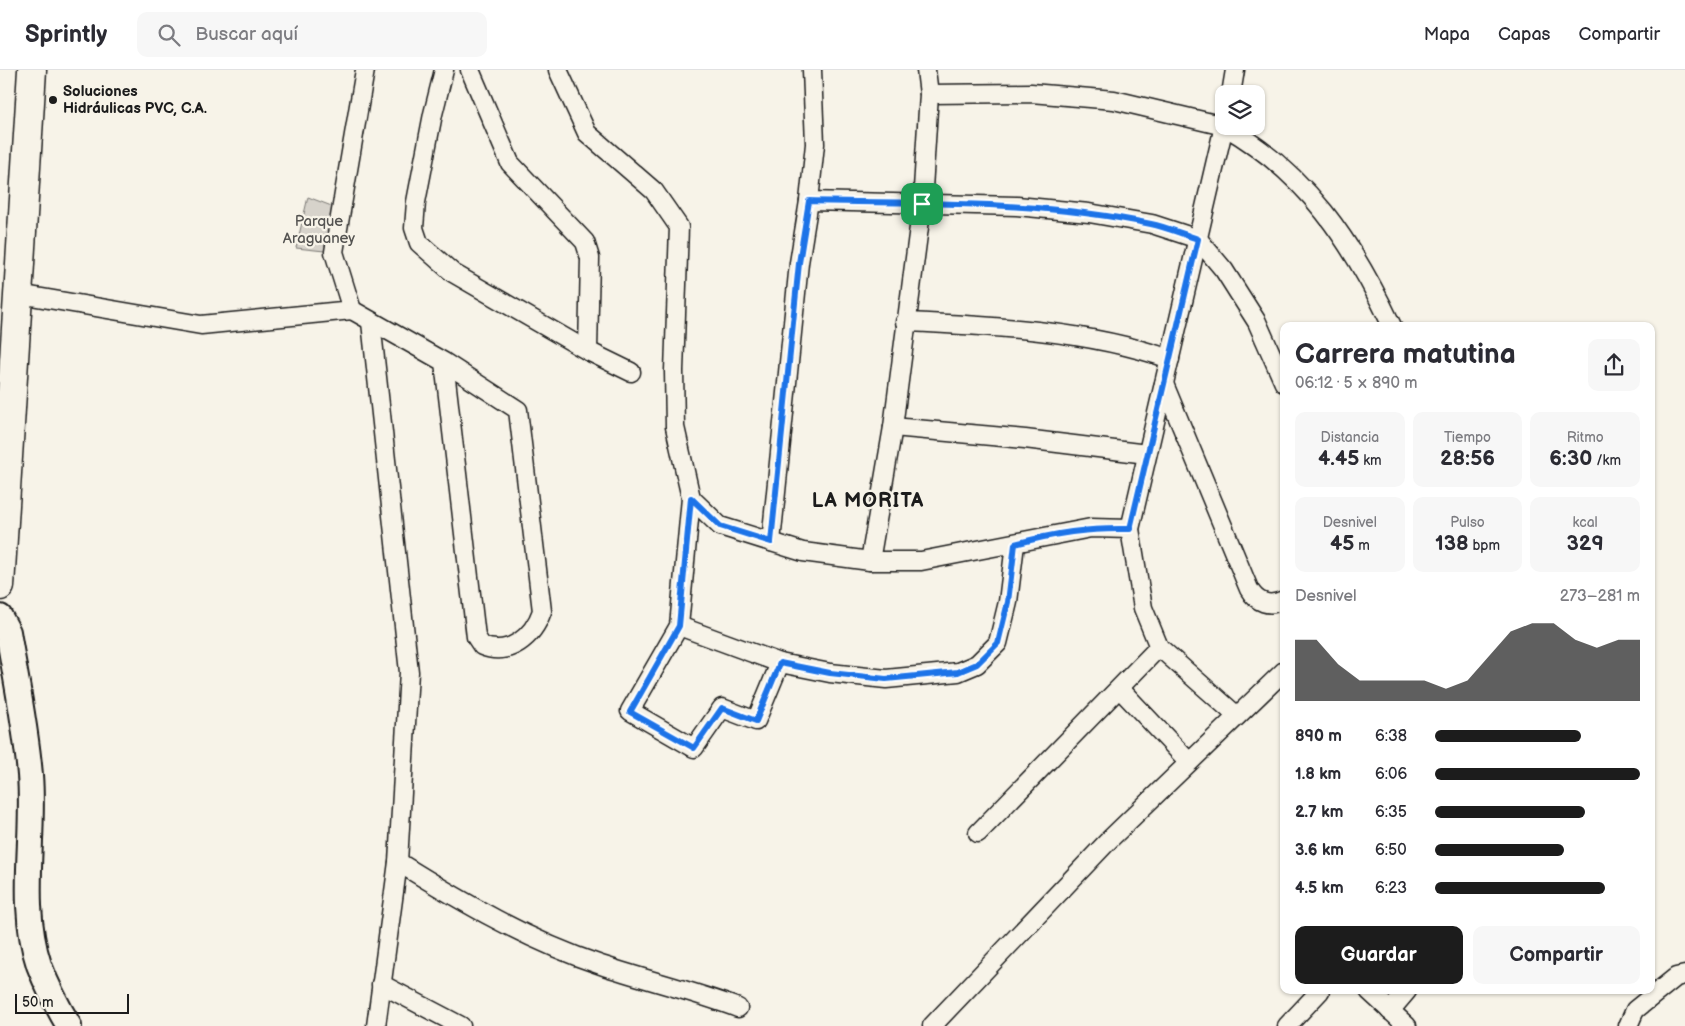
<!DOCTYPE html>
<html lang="es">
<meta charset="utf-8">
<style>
body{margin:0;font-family:"Balsamiq Sans",sans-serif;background:#f7f7f7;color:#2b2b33;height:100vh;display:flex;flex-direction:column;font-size:19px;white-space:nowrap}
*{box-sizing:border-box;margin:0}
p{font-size:16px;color:#7c7c81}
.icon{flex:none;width:28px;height:28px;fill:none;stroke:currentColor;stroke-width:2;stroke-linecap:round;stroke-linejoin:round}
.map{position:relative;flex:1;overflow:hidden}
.panel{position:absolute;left:1280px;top:252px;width:375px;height:672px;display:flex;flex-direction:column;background:#fff;border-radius:10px;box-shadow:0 1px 4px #0004}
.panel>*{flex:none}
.fabs{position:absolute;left:1215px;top:15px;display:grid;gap:10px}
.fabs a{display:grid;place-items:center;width:50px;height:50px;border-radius:10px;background:#fff;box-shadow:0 1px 4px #0004;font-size:25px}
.scale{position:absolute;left:15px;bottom:12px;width:114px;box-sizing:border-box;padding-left:5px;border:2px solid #1c1c1c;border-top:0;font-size:14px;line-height:18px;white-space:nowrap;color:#1c1c1c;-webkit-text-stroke:4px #f7f3e8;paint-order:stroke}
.pin{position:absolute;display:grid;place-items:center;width:42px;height:42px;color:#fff;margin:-21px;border-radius:10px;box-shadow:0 2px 8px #0006}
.round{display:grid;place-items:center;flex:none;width:52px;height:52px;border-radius:10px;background:#f7f7f7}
.overview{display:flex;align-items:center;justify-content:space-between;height:85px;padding:0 15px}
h1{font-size:28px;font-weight:700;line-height:38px}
.figures{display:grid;grid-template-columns:repeat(3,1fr);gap:8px;height:85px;padding:5px 15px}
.figures div{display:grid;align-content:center;border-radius:10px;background:#f7f7f7;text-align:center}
.figures b{font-size:21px;font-weight:700}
.figures small{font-size:14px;font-weight:400}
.figures p{font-size:14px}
.chart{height:140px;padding:10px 15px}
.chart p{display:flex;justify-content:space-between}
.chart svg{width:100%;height:90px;margin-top:5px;fill:#1c1c1c;opacity:.7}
.primary-button{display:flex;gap:10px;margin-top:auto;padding:10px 15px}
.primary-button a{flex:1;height:58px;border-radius:10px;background:#1c1c1c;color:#fff;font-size:20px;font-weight:700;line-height:58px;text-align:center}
.primary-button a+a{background:#f7f7f7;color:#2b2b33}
ul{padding:0 15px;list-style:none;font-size:16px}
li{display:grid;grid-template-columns:80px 60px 1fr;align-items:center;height:38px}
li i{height:12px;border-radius:6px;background:#1c1c1c}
header{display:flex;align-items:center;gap:30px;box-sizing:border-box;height:70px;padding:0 25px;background:#fff;border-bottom:1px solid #e1e1e2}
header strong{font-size:24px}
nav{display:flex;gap:28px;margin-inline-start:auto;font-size:18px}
.search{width:350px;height:45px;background:#f7f7f7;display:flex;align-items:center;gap:12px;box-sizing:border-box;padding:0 18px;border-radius:10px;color:#7c7c81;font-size:19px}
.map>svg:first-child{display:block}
.park{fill:#d7d3cb;stroke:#7a7874}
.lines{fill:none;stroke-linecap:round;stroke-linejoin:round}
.street-casing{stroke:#1c1c1c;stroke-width:21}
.secondary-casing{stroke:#1c1c1c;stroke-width:28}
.highway-casing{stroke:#1c1c1c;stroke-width:31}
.street{stroke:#f7f3e8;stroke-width:18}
.secondary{stroke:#f7f3e8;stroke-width:24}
.highway{stroke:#f7f3e8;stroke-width:28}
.route-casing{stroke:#fff;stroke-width:10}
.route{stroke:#1a73e8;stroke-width:6}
.poi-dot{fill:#1c1c1c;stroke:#f7f3e8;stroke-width:2}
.labels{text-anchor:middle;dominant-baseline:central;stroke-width:4.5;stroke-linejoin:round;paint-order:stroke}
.poi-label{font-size:15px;font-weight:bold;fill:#1c1c1c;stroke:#f7f3e8;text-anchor:start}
.park-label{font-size:15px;fill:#545351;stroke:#f7f3e8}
.district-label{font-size:20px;font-weight:bold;letter-spacing:1px;fill:#1c1c1c;stroke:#f7f3e8}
</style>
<header>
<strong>Sprintly</strong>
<div class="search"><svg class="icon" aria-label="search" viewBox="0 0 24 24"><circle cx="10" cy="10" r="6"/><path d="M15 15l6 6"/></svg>Buscar aquí</div>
<nav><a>Mapa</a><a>Capas</a><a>Compartir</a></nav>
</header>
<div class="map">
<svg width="1685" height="956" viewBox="0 0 1685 956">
<rect width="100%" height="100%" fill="#f7f3e8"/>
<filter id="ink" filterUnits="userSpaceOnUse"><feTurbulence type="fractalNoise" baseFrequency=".02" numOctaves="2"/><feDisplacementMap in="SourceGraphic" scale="10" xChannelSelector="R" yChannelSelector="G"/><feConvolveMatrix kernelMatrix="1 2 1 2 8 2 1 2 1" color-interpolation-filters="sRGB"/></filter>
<g filter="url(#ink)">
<polygon class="park" points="308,127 342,140 334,182 296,178"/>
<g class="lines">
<g class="street-casing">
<g id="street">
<polyline points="444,0 433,44 416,132 414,158 419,173 453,203 588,281 631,302"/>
<polyline points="470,0 510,93 585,172 590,188 588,281"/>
<polyline points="558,0 587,63 654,121 679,157 674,301 675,357 691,428 679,556 630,641 694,678 722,638 756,651 780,593 830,603 886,609 958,602 977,594 998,573 1008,532 1015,474"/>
<polyline points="929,24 1031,23 1114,30 1224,56"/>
<polyline points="1231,24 1235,0"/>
<polyline points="1224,56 1130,459 1143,538 1159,577 1237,646"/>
<path d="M1224,56C1307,103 1352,172 1392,256"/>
<polyline points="809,131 1017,136 1089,143 1152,154 1198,169 1224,200 1257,252 1284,313"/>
<polyline points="19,224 201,255 352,240 334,182 365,0"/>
<path d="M352,240L444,292L518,340L542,541C533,567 509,587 482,576L476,567L444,292"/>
<polyline points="371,252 409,602 398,792 376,956"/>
<path d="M905,252C994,256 1085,260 1170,289"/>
<path d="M1164,314L1249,519C1257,533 1269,537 1284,530"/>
<polyline points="893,357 1025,369 1147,384"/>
<polyline points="691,428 720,456 803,482 870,491 921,491 1091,458 1130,459"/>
<polyline points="771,472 799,193 809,131 815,74 812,0"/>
<polyline points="870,491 893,357 922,134 929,24 926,0"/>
<polyline points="679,556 780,593"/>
<polyline points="1120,619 1189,692"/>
<polyline points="978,763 1159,577"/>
<path d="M398,792C462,832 529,871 601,895C646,910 693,921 738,938"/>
<polyline points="381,914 461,956"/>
<polyline points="1369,921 1407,956"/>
<polyline points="1390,941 1407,921"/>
<polyline points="932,956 1111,768 1284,601"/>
<polyline points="1287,956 1320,921"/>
<polyline points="1628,956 1635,940 1676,907 1685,905"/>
</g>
</g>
<g class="secondary-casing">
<path id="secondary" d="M0,547L8,562C16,610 26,657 30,705C35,767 19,835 39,895C47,916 57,936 69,956"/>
</g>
<g class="highway-casing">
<polyline id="highway" points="0,516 32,0"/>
</g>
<use href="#street" class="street"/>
<use href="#secondary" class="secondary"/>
<use href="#highway" class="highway"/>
</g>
</g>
<g class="lines" filter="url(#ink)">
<g class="route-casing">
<path id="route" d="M809,131C923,134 1039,130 1151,154C1166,157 1182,164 1198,169L1130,459C1087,458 1056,463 1015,474L1008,532L998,573L977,594L958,602L886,609L830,603L780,593L756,651L722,638L694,678L630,642L679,556L691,428L720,456L771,472L799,193Z"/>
</g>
<use href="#route" class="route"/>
</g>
<circle class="poi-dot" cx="53" cy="30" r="5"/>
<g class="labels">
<g class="poi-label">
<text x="63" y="21">Soluciones<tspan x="63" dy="17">Hidráulicas PVC, C.A.</tspan></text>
</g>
<g class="park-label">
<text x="319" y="151">Parque<tspan x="319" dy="17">Araguaney</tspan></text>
</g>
<g class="district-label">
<text x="868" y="431">LA MORITA</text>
</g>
</g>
</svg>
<div class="fabs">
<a><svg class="icon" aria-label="layers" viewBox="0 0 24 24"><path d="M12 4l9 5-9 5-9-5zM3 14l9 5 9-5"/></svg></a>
</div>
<div class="scale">50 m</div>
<div class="pin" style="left:922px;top:134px;background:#1e9e55"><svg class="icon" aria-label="arrive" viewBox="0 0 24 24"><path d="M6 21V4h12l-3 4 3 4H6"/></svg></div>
<section class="panel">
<div class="overview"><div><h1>Carrera matutina</h1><p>06:12 · 5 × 890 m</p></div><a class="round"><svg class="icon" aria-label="share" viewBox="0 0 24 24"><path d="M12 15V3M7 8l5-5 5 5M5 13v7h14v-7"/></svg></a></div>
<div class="figures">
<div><p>Distancia</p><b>4.45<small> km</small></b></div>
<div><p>Tiempo</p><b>28:56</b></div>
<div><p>Ritmo</p><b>6:30<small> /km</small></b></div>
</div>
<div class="figures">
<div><p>Desnivel</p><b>45<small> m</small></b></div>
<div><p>Pulso</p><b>138<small> bpm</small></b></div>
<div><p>kcal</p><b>329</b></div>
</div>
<div class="chart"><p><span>Desnivel</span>273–281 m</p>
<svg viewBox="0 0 160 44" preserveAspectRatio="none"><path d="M0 44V14L10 14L20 26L30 34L40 34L50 34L60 34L70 38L80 34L90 22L100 10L110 6L120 6L130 14L140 18L150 14L160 14V44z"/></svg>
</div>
<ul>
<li><b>890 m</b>6:38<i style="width:71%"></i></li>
<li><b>1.8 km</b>6:06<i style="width:100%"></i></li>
<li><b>2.7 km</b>6:35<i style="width:73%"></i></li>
<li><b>3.6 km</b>6:50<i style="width:63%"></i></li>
<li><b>4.5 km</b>6:23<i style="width:83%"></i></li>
</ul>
<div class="primary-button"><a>Guardar</a><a>Compartir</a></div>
</section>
</div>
